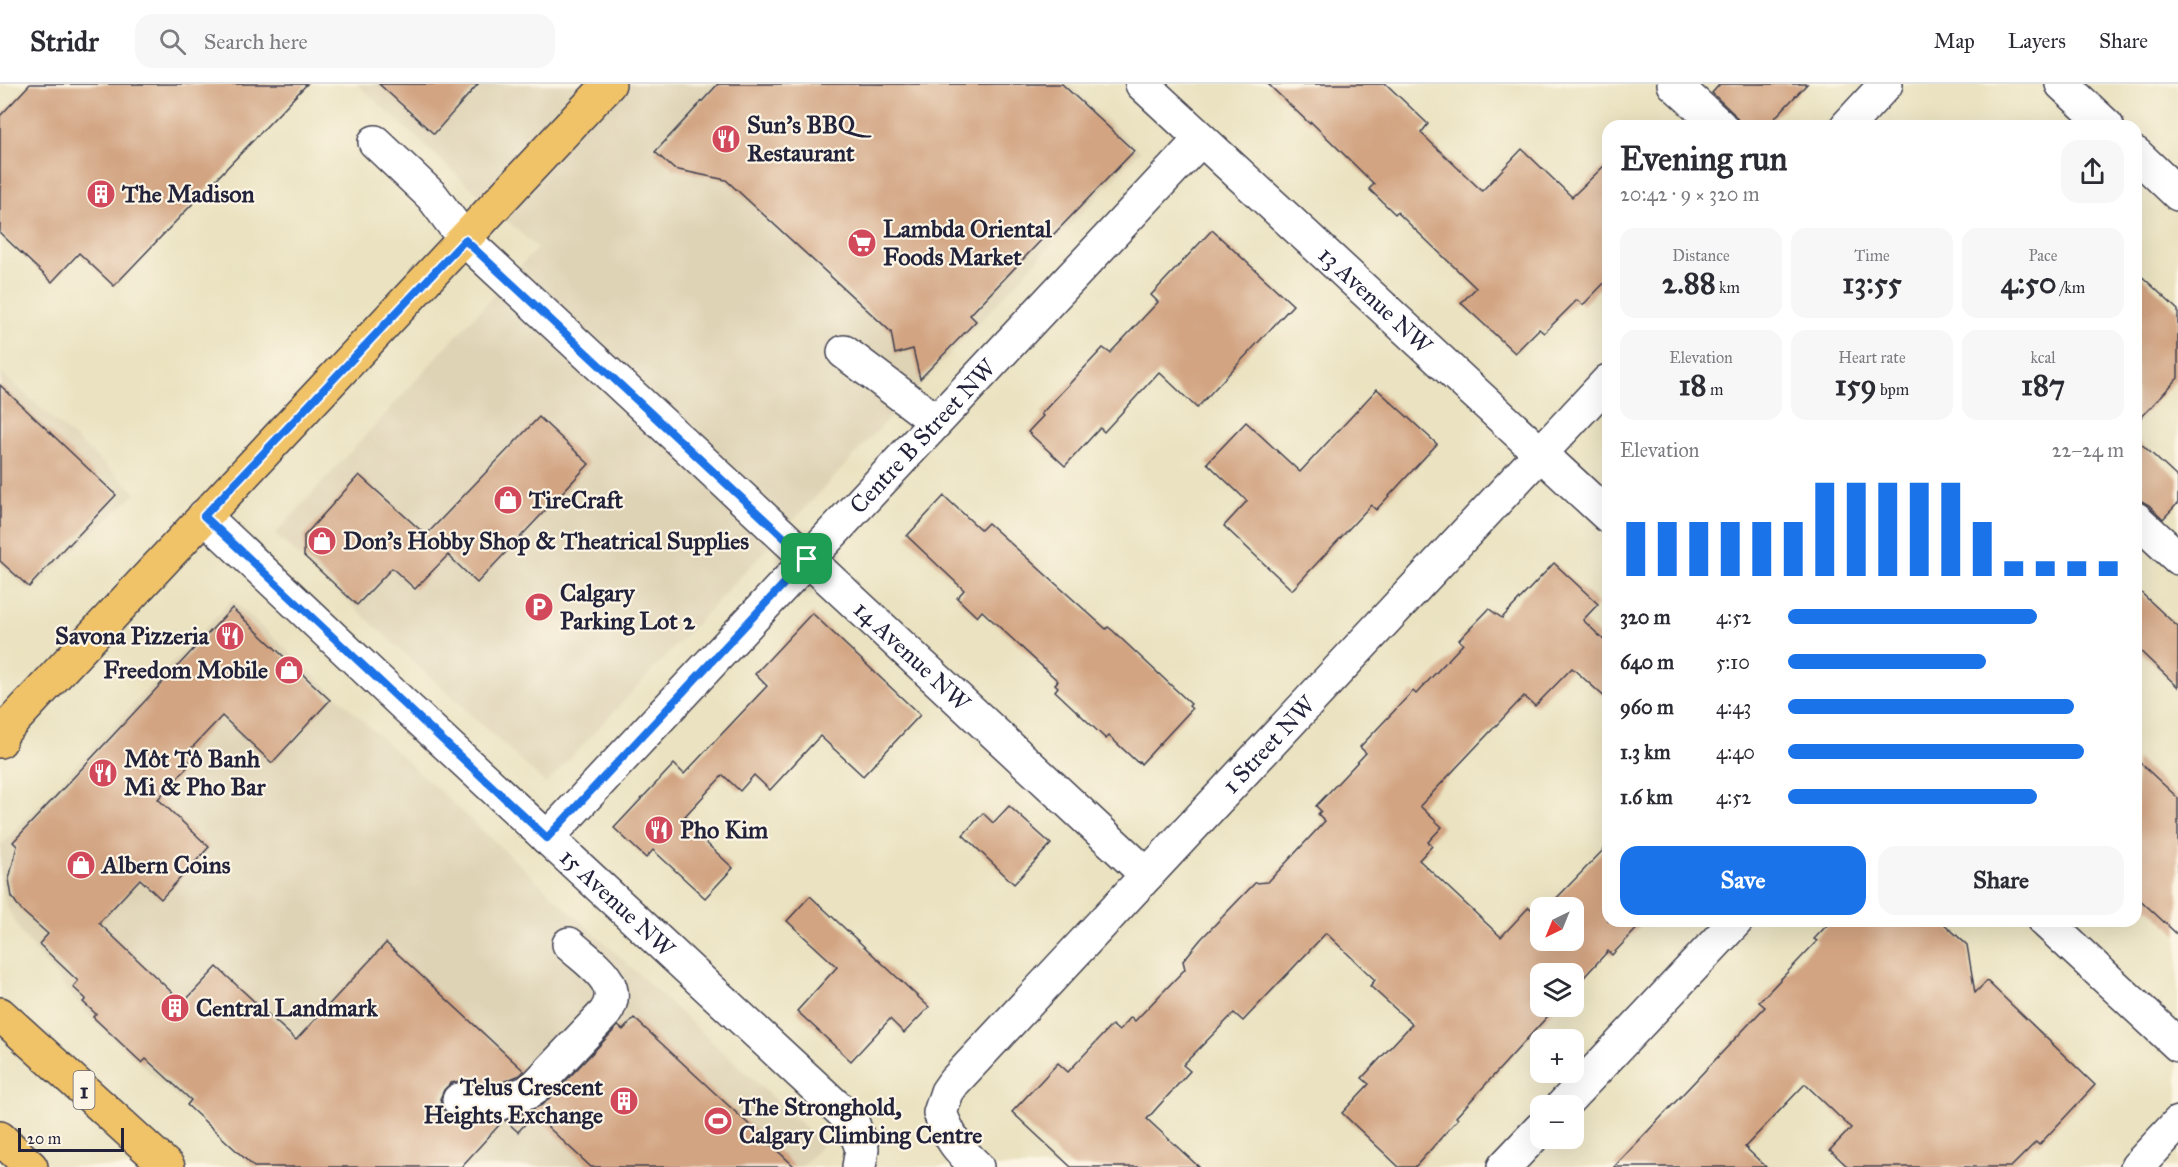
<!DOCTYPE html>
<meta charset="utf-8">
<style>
body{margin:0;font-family:"IM FELL Great Primer",serif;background:#f7f7f7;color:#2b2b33;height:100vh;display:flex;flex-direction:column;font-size:22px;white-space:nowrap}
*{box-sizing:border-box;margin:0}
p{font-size:20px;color:#7c7c81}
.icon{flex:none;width:33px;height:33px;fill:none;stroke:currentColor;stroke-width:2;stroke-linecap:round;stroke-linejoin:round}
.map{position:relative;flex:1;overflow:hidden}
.drawer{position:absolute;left:1602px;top:36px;width:540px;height:807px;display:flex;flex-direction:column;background:#fff;border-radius:18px;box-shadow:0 6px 24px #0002}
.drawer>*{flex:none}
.needle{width:39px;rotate:223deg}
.controls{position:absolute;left:1530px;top:813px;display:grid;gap:12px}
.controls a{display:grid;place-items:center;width:54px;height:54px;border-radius:12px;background:#fff;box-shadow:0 6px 24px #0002;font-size:30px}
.scale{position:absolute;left:18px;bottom:15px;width:106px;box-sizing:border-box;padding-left:6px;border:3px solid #22223b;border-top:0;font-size:16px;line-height:21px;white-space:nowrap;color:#22223b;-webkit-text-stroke:4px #fcf5e5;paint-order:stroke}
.pin{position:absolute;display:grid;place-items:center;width:51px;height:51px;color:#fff;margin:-26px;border-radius:12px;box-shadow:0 3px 9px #0006}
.round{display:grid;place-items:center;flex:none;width:63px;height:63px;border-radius:18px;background:#f7f7f7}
.summary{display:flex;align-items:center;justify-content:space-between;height:102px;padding:0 18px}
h1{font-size:33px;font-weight:700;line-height:45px}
.metrics{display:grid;grid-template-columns:repeat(3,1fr);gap:9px;height:102px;padding:6px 18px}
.metrics div{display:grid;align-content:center;border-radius:15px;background:#f7f7f7;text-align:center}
.metrics b{font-size:30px;font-weight:700}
.metrics small{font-size:16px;font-weight:400}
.metrics p{font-size:16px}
.chart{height:168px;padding:12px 18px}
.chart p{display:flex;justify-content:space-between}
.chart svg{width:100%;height:108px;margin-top:6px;stroke:#1a73e8;stroke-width:6}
.action{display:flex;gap:12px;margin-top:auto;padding:12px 18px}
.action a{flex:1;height:69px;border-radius:18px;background:#1a73e8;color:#fff;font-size:24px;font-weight:700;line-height:69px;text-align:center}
.action a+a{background:#f7f7f7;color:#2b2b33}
ul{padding:0 18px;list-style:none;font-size:20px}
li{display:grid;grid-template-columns:96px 72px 1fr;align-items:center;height:45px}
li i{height:15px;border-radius:8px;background:#1a73e8}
header{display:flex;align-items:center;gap:36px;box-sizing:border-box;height:84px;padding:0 30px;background:#fff;border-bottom:2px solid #e1e1e2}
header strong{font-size:28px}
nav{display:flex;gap:33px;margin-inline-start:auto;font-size:21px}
.search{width:420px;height:54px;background:#f7f7f7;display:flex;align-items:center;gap:15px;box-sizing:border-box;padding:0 21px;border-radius:18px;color:#7c7c81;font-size:22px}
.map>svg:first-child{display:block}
.built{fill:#ded3b5}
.building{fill:#d2a482}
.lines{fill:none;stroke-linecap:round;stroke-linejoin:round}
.minor-casing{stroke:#403f4f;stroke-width:36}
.major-casing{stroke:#403f4f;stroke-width:36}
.highway-casing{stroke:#403f4f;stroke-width:36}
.minor{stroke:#fff;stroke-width:33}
.major{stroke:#f1c369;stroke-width:33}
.highway{stroke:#f1c369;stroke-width:33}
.route-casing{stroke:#fff;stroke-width:12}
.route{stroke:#1a73e8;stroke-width:8}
.labels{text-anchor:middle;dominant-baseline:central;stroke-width:4.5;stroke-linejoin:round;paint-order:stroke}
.shield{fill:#fcf5e5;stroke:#63616e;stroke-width:1.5}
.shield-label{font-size:22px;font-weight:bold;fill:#22223b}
.poi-label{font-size:24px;font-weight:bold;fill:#22223b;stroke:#fcf5e5;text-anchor:start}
.street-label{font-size:24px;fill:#22223b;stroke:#fcf5e5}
</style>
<header>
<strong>Stridr</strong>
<div class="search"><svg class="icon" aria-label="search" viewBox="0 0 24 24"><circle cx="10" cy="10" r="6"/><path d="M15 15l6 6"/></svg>Search here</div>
<nav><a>Map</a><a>Layers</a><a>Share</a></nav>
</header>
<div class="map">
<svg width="2178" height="1083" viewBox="0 0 2178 1083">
<rect width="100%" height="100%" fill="#fcf5e5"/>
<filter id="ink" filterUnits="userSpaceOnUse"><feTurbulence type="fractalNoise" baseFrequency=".0167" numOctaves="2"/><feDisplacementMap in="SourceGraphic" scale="12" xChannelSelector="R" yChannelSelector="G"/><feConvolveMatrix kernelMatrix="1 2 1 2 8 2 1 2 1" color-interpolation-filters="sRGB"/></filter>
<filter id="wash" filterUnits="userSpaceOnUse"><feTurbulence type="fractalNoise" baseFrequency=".008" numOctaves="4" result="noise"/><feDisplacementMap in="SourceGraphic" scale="24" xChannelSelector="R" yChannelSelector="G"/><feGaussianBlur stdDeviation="1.35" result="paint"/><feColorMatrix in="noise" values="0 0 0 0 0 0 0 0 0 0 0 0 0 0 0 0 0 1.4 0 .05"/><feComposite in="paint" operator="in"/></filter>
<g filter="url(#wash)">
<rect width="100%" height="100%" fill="#eae2c0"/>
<g class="built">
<polygon points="357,0 1068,0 1140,67 546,700 275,450 537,164"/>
<polygon points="0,288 137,409 30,507 0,479"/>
<polygon points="232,516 823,1060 801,1083 253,1083 91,934 21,849 7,823 0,793 0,763"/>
</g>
<g id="blocks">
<g class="building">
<polygon points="30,0 307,0 114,202 79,169 52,198 0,149 0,32"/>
<polygon points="379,0 478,0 434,50"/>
<polygon points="718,0 1062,0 1134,67 1050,154 1047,150 970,231 976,237 920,295 913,265 895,270 891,248 726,96 674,85 655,68"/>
<polygon points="1268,0 1386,0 1428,40 1421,49 1482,107 1522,65 1572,113 1608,78 1608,195 1583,221 1577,216 1544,249 1539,245 1515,269 1461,219 1476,204 1397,128 1395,130 1369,105 1374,100 1311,38 1310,40"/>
<polygon points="1720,0 1807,0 1767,42 1738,42 1738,36 1733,29 1712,9"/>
<polygon points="1212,146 1293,221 1197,324 1159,288 1104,348 1100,344 1065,382 1028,348 1043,332 1041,330 1103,264 1110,269 1158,218 1151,211"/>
<polygon points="2136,187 2178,226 2178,294 2136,339"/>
<polygon points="0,301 116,411 69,461 68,460 29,503 0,477"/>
<polygon points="1377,305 1437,360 1376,426 1371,421 1292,506 1224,442 1247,417 1207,379 1246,338 1300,388"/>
<polygon points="539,333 589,380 477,499 448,471 415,505 392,484 357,521 304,472 304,452 359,391 426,451"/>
<polygon points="2136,355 2178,394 2178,419 2163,435 2149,421 2136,414"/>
<polygon points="944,412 981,446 988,439 1106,545 1108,543 1112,546 1191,620 1189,622 1192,625 1141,680 1139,677 1137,678 1109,652 1106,655 1055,607 1058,603 1055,600 1058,597 982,527 977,533 957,514 964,506 907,452"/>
<polygon points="1554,479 1598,520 1583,536 1608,560 1608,616 1572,584 1535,622 1524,612 1420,722 1442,743 1428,758 1432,762 1419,776 1501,853 1529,823 1539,833 1540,831 1540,856 1574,856 1574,824 1547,824 1608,761 1608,837 1644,837 1612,871 1608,867 1574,904 1574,890 1540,890 1540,922 1557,922 1456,1033 1458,1035 1415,1083 1399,1083 1342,1029 1369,1000 1362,994 1412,940 1370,902 1375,896 1326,849 1243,937 1234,929 1183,981 1190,987 1147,1035 1199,1083 1071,1083 1012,1028 1058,979 1068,988 1112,941 1119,947 1131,933 1135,937 1185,885 1183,877 1201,855 1255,799 1268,798 1325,737 1318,730 1321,727 1316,722 1366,669 1360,663 1413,607 1416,610 1463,560 1459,556 1489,525 1502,534"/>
<polygon points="2136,504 2178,543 2178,603 2136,563"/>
<polygon points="232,524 330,616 272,679 222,632 184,672 191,679 158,715 209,763 161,815 140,795 99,839 183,919 217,883 296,956 386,859 524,987 520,991 495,1001 460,997 451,999 444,1006 440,1015 442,1023 449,1031 457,1035 502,1038 461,1083 254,1083 187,1021 191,1016 146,975 142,979 93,933 96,930 83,918 86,915 73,903 78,897 39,860 48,850 21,826 12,813 9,795 17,762 13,758"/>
<polygon points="812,529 920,631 863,692 820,652 770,706 754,691 740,707 723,691 685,732 704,749 700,753 733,784 705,814 653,766 646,774 614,744 674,680 684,690 767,602 755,590"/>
<polygon points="2136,675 2178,714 2178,851 2136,812"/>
<polygon points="1009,722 1051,760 1014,800 963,751 983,729 993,739"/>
<polygon points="810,812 929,923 904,949 890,935 851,977 797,927 837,883 787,837"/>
<polygon points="1831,837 1941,837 1967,861 1975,909 1987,897 2095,1001 2039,1061 2036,1058 2011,1083 1848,1083 1830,1066 1851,1044 1805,1000 1745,1063 1766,1083 1614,1083 1765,923 1759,918 1817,857 1814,855"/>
<polygon points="634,934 716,1010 795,1083 591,1083 534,1030 518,1048 506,1037 544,1020 618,942 623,946"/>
</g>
</g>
</g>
<g filter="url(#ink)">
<use href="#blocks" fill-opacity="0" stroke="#403f4f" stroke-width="1.5"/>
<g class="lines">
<g class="minor-casing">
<g id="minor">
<path id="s1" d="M1142,0L1608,432"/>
<polyline points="1674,0 1720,42"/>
<polyline points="2062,0 2107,42"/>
<polyline points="1847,42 1886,0"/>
<path id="s2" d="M375,58L432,112L465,156L1147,791"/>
<polyline points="2136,70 2178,110"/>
<polyline points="844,268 936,337"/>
<path id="s3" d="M204,432L401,618L852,1037L862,1065L859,1083"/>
<polyline points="2136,435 2178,474"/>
<path id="s4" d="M547,754L1201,55"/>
<polyline points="2045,837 2178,961"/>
<path d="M459,1016L498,1020L531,1007L605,929C626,899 589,879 569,860"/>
<polyline points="1562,1022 1736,837"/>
<path id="s5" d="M977,1083C956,1063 951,1056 940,1029L947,1008L954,998L1608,297"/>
<polyline points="1504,1083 1540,1045"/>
<polyline points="2137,1083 2178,1039"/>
</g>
</g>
<g class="major-casing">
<polyline id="major" points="0,651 609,0"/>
</g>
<g class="highway-casing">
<g id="highway">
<polyline points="0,657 3,647"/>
<polyline points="0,930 168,1083"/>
<polyline points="0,1054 31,1083"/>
</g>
</g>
<use href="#minor" class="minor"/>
<use href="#major" class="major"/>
<use href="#highway" class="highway"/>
</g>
</g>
<g class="lines" filter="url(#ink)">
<g class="route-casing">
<polygon id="route" points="465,156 807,475 547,754 204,432"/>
</g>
<use href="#route" class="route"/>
</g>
<defs>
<g id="restaurant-disc" transform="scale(1.5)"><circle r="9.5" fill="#d1495b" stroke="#fcf5e5"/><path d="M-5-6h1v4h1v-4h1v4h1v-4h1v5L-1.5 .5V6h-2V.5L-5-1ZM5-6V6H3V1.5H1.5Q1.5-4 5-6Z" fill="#fff"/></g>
<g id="building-disc" transform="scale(1.5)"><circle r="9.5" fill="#d1495b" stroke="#fcf5e5"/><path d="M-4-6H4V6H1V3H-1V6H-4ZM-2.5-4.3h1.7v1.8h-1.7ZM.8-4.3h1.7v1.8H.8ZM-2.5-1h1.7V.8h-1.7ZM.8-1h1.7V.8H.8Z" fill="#fff"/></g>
<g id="supermarket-disc" transform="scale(1.5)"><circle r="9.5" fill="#d1495b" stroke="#fcf5e5"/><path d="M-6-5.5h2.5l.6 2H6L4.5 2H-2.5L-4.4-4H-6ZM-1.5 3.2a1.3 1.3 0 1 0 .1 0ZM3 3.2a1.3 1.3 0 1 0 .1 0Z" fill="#fff"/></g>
<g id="shop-disc" transform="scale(1.5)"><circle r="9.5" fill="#d1495b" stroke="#fcf5e5"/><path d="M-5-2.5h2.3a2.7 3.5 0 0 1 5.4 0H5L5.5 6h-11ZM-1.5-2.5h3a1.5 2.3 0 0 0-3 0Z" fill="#fff"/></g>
<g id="parking-disc" transform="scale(1.5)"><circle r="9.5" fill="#d1495b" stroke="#fcf5e5"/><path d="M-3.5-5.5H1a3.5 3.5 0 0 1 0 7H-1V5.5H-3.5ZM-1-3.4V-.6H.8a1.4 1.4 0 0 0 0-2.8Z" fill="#fff"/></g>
<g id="stadium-disc" transform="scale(1.5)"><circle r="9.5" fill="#d1495b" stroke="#fcf5e5"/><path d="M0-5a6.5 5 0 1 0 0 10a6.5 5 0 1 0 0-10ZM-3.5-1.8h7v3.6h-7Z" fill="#fff"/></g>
</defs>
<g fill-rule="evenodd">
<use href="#restaurant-disc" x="726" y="55"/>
<use href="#building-disc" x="101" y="110"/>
<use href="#supermarket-disc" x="862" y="159"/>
<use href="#shop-disc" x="508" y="416"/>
<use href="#shop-disc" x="322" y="457"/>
<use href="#parking-disc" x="539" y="523"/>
<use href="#restaurant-disc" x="230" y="552"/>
<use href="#shop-disc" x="289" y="586"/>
<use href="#restaurant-disc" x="103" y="689"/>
<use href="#restaurant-disc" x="659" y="746"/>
<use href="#shop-disc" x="81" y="781"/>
<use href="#building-disc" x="175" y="924"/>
<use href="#building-disc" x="624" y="1017"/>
<use href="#stadium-disc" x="718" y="1037"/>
</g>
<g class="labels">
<rect class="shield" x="73.5" y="987" width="21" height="38" rx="4.5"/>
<g class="shield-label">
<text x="84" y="1006">1</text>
</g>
<g class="poi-label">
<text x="747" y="41">Sun's BBQ<tspan x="747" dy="28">Restaurant</tspan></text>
<text x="122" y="110">The Madison</text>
<text x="883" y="145">Lambda Oriental<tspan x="883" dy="28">Foods Market</tspan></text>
<text x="529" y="416">TireCraft</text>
<text x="343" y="457">Don's Hobby Shop &amp; Theatrical Supplies</text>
<text x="560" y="509">Calgary<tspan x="560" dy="28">Parking Lot 2</tspan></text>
<text x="209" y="552" text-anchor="end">Savona Pizzeria</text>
<text x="268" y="586" text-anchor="end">Freedom Mobile</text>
<text x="124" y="675">Môt Tô Banh<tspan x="124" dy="28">Mi &amp; Pho Bar</tspan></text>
<text x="680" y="746">Pho Kim</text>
<text x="102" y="781">Albern Coins</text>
<text x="196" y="924">Central Landmark</text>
<text x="603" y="1003" text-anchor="end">Telus Crescent<tspan x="603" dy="28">Heights Exchange</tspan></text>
<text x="739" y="1023">The Stronghold,<tspan x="739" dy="28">Calgary Climbing Centre</tspan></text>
</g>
<g class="street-label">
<text stroke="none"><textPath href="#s1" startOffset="318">13 Avenue NW</textPath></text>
<text stroke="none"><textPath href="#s4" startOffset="550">Centre B Street NW</textPath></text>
<text stroke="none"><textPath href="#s2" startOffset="744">14 Avenue NW</textPath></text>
<text stroke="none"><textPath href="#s5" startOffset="562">1 Street NW</textPath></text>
<text stroke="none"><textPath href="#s3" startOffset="566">15 Avenue NW</textPath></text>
</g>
</g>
</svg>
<div class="controls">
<a><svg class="needle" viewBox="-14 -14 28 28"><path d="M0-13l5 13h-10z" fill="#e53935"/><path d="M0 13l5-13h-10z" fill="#7c7c81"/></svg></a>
<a><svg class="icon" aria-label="layers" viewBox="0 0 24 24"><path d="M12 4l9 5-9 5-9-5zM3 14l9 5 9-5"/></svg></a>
<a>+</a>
<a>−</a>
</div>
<div class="scale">20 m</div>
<div class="pin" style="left:807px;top:475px;background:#1e9e55"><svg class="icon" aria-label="arrive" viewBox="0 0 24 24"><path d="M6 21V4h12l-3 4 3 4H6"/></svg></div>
<section class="drawer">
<div class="summary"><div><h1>Evening run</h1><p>20:42 · 9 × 320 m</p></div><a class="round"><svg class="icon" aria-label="share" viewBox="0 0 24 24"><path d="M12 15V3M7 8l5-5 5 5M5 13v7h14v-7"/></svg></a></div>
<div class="metrics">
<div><p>Distance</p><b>2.88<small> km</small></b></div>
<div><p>Time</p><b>13:55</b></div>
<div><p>Pace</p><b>4:50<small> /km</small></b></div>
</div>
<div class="metrics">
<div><p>Elevation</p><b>18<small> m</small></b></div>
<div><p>Heart rate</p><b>159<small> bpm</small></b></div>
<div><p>kcal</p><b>187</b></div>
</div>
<div class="chart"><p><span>Elevation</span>22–24 m</p>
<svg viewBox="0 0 160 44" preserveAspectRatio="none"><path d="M5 44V22M15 44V22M25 44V22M35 44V22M45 44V22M55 44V22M65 44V6M75 44V6M85 44V6M95 44V6M105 44V6M115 44V22M125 44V38M135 44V38M145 44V38M155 44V38"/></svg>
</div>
<ul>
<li><b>320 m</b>4:52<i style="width:74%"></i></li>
<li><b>640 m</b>5:10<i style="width:59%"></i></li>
<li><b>960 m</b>4:43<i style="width:85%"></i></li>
<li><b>1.3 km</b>4:40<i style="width:88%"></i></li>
<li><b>1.6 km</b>4:52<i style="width:74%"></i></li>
</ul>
<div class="action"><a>Save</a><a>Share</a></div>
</section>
</div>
